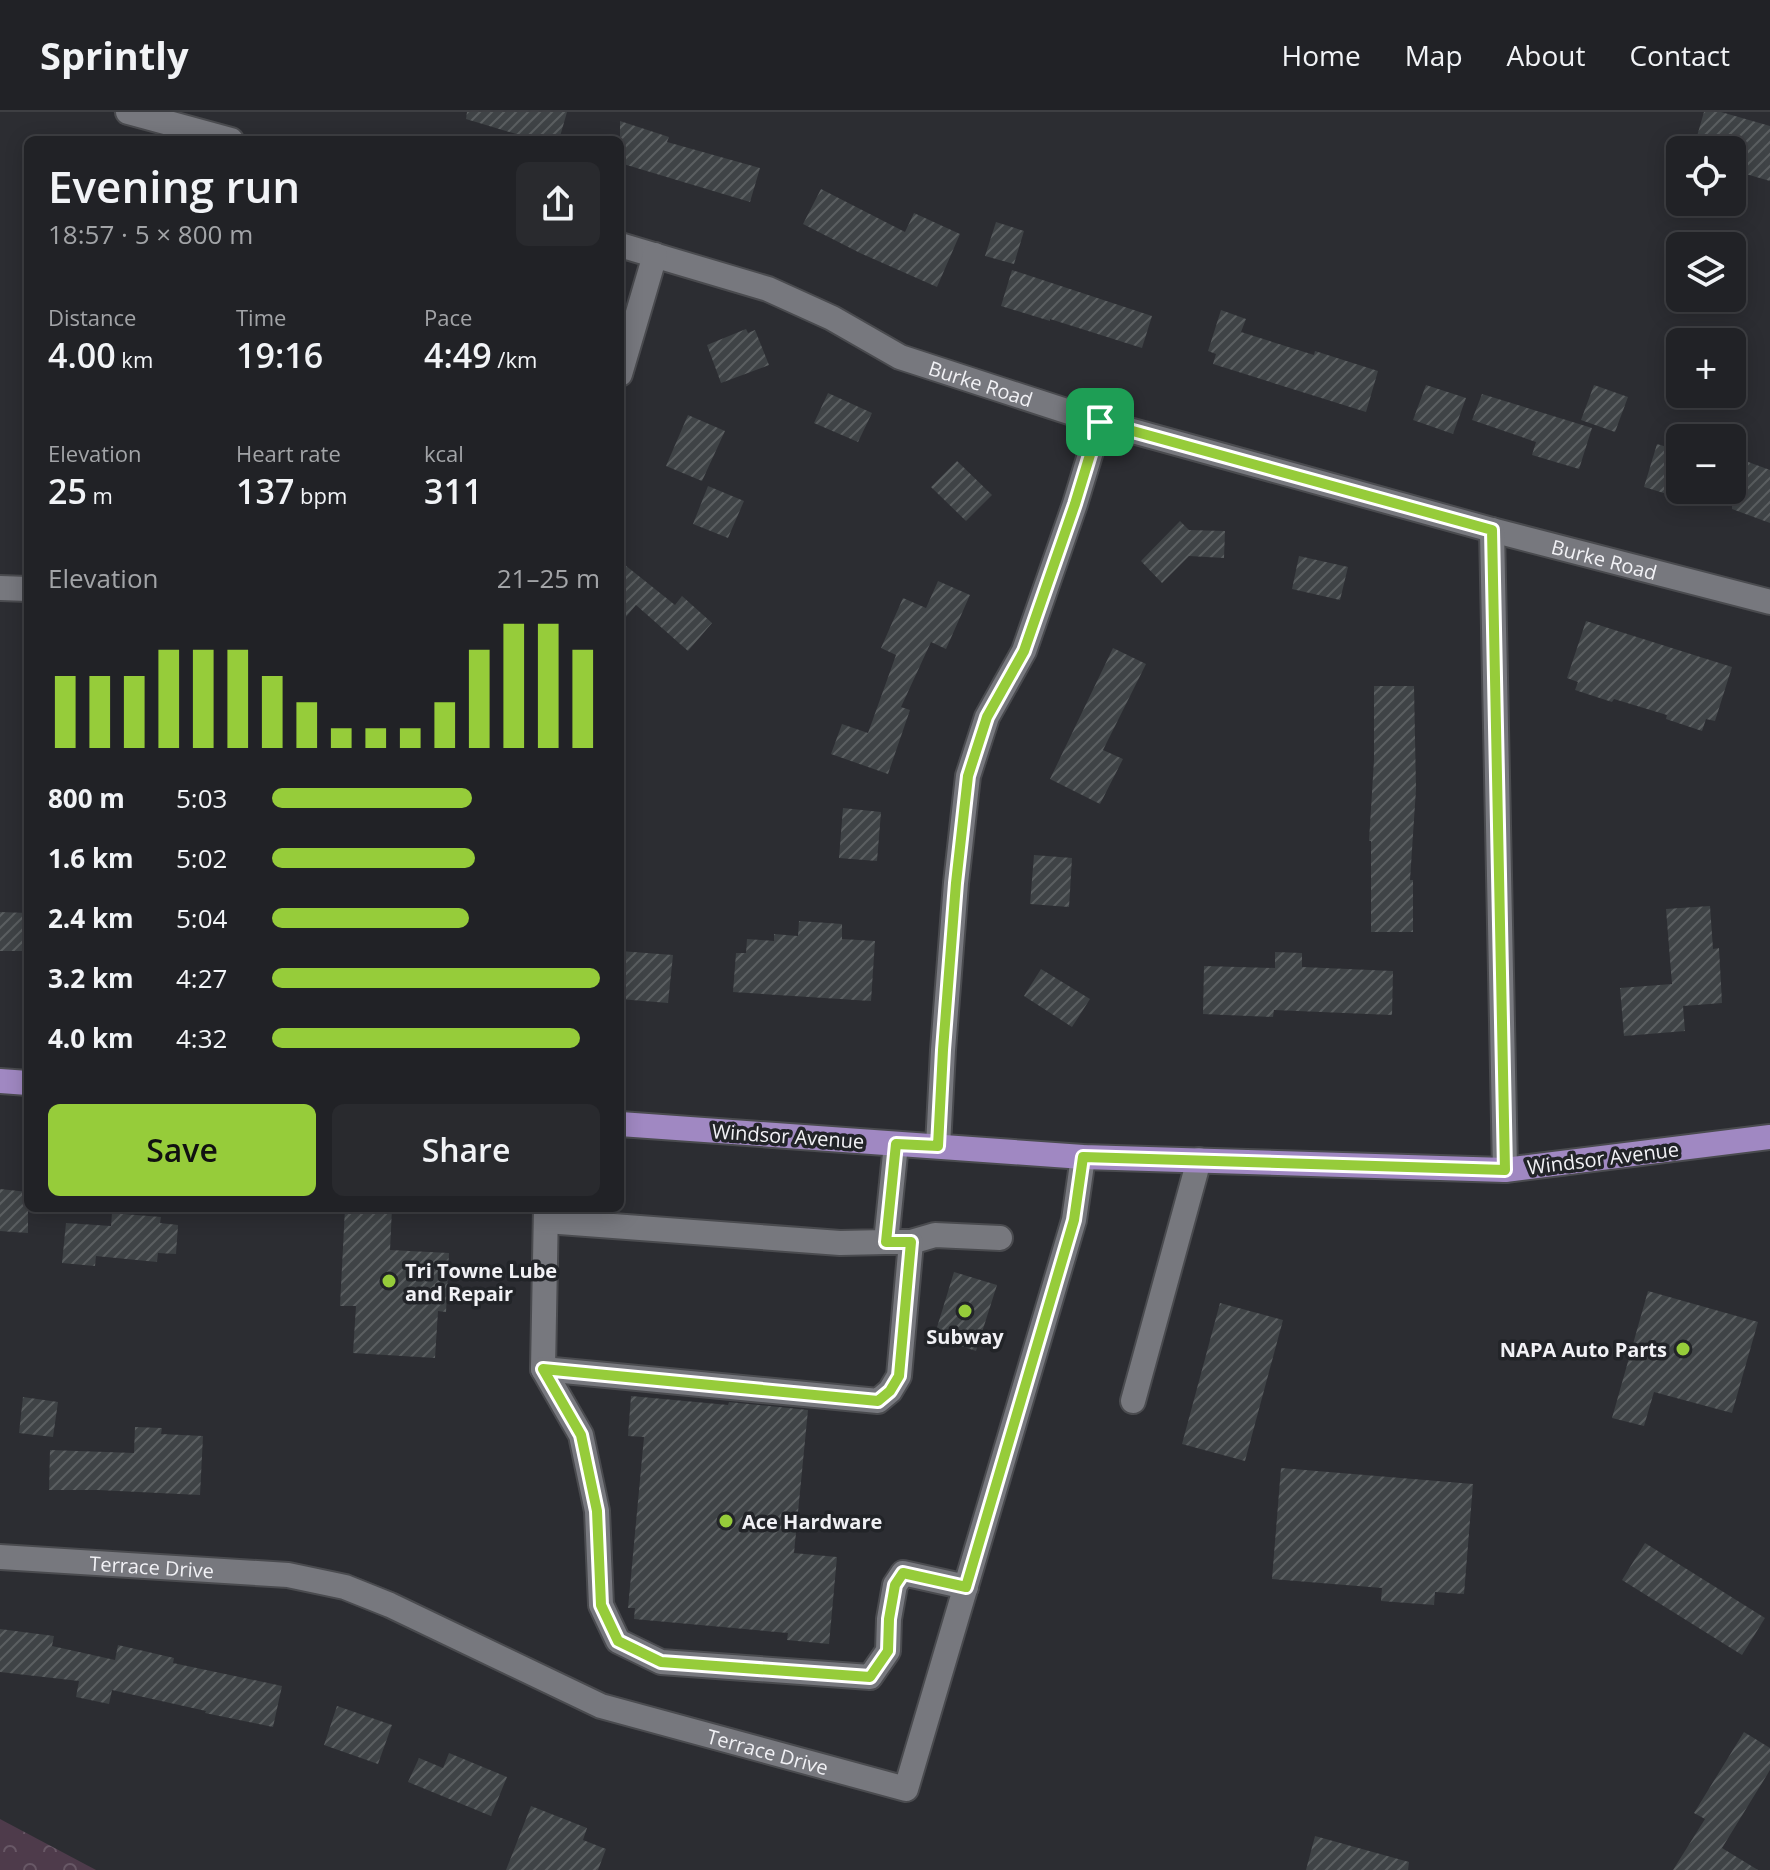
<!DOCTYPE html>
<meta charset="utf-8">
<style>
body{margin:0;font-family:"Open Sans",sans-serif;background:#292a2e;color:#f1f3f6;height:100vh;display:flex;flex-direction:column;font-size:30px;white-space:nowrap}
*{box-sizing:border-box;margin:0}
p{font-size:26px;color:#a2a4a7}
.icon{flex:none;width:44px;height:44px;fill:none;stroke:currentColor;stroke-width:2;stroke-linecap:round;stroke-linejoin:round}
.map{position:relative;flex:1;overflow:hidden}
.sheet{position:absolute;left:24px;top:24px;width:600px;height:1076px;display:flex;flex-direction:column;background:#212226;border-radius:12px;box-shadow:0 4px 20px #0003,0 0 0 2px #3e3f43}
.sheet>*{flex:none}
.controls{position:absolute;left:1666px;top:24px;display:grid;gap:16px}
.controls a{display:grid;place-items:center;width:80px;height:80px;border-radius:12px;background:#212226;box-shadow:0 4px 20px #0003,0 0 0 2px #3e3f43;font-size:40px}
.pin{position:absolute;display:grid;place-items:center;width:68px;height:68px;color:#fff;margin:-34px;border-radius:16px;box-shadow:0 4px 12px #0006}
.round{display:grid;place-items:center;flex:none;width:84px;height:84px;border-radius:12px;background:#292a2e}
.headline{display:flex;align-items:center;justify-content:space-between;height:136px;padding:0 24px}
h1{font-size:44px;font-weight:600;line-height:60px}
.metrics{display:grid;grid-template-columns:repeat(3,1fr);gap:12px;height:136px;padding:8px 24px}
.metrics div{display:grid;align-content:center}
.metrics b{font-size:34px;font-weight:600}
.metrics small{font-size:22px;font-weight:400}
.metrics p{font-size:22px}
.chart{height:224px;padding:16px 24px}
.chart p{display:flex;justify-content:space-between}
.chart svg{width:100%;height:144px;margin-top:8px;stroke:#96cc3a;stroke-width:6}
.primary-button{display:flex;gap:16px;margin-top:auto;padding:16px 24px}
.primary-button a{flex:1;height:92px;border-radius:12px;background:#96cc3a;color:#111;font-size:32px;font-weight:600;line-height:92px;text-align:center}
.primary-button a+a{background:#292a2e;color:#f1f3f6}
ul{padding:0 24px;list-style:none;font-size:26px}
li{display:grid;grid-template-columns:128px 96px 1fr;align-items:center;height:60px}
li i{height:20px;border-radius:10px;background:#96cc3a}
header{display:flex;align-items:center;gap:48px;box-sizing:border-box;height:112px;padding:0 40px;background:#212226;border-bottom:2px solid #3e3f43}
header strong{font-size:38px}
nav{display:flex;gap:44px;margin-inline-start:auto;font-size:28px}
.map>svg:first-child{display:block}
.park{fill:url(#park-crowns)}
.building{fill:url(#building-hatch)}
.lines{fill:none;stroke-linecap:round;stroke-linejoin:round}
.minor-casing{stroke:#4a4b4f;stroke-width:28}
.major-casing{stroke:#4a4b4f;stroke-width:28}
.minor{stroke:#77787e;stroke-width:24}
.major{stroke:#a088c2;stroke-width:24}
.route-casing{stroke:#fff;stroke-width:16}
.route{stroke:#96cc3a;stroke-width:10}
.poi-dot{fill:#96cc3a;stroke:#222428;stroke-width:3}
.labels{text-anchor:middle;dominant-baseline:central;stroke-width:7;stroke-linejoin:round;paint-order:stroke}
.street-label{font-size:20px;fill:#f1f1f5;stroke:#222428}
.poi-label{font-size:20px;font-weight:bold;fill:#f1f1f5;stroke:#222428;text-anchor:start}
</style>
<header>
<strong>Sprintly</strong>
<nav><a>Home</a><a>Map</a><a>About</a><a>Contact</a></nav>
</header>
<div class="map">
<svg width="1770" height="1758" viewBox="0 0 1770 1758">
<defs>
<pattern id="park-crowns" width="20" height="18" patternUnits="userSpaceOnUse" patternTransform="scale(2)"><rect width="20" height="18" fill="#4e3b4b"/><path d="M2 6a3 3 0 1 1 6 0M12 15a3 3 0 1 1 6 0" fill="none" stroke="#685866"/></pattern>
<pattern id="building-hatch" width="6" height="6" patternUnits="userSpaceOnUse" patternTransform="scale(2)"><rect width="6" height="6" fill="#3f4346"/><path d="M-1 1l2-2M0 6l6-6M5 7l2-2" fill="none" stroke="#5b5f61"/></pattern>
</defs>
<rect width="100%" height="100%" fill="#2c2d32"/>
<polygon class="park" points="0,1707 96,1758 0,1758"/>
<g class="building">
<polygon points="467,0 567,0 559,28 536,28 466,7"/>
<polygon points="1704,0 1721,0 1770,14 1770,69 1732,58 1732,38 1693,38"/>
<polygon points="620,9 669,25 667,30 760,56 750,90 620,51"/>
<polygon points="821,77 905,120 914,101 960,122 937,175 860,141 803,112"/>
<polygon points="996,110 1024,119 1014,152 985,144"/>
<polygon points="1012,158 1152,204 1142,236 1050,207 1050,209 1001,194"/>
<polygon points="1221,198 1246,207 1241,220 1314,243 1315,239 1378,259 1366,300 1213,252 1216,242 1208,239"/>
<polygon points="746,217 748,221 755,218 769,253 721,271 707,233"/>
<polygon points="1426,273 1466,286 1453,322 1413,308"/>
<polygon points="1594,273 1628,285 1615,320 1581,308"/>
<polygon points="828,281 872,301 858,330 814,311"/>
<polygon points="1482,282 1592,316 1579,357 1532,343 1536,330 1472,308"/>
<polygon points="688,303 725,319 702,369 666,354"/>
<polygon points="1657,332 1680,339 1680,386 1644,375"/>
<polygon points="1732,344 1770,358 1770,411 1732,397"/>
<polygon points="957,349 992,383 966,409 931,375"/>
<polygon points="708,374 744,389 728,426 693,412"/>
<polygon points="1180,409 1189,418 1225,419 1224,446 1189,444 1162,471 1141,449"/>
<polygon points="1299,444 1348,455 1340,488 1292,477"/>
<polygon points="620,449 675,493 682,484 712,511 688,539 636,493 620,512"/>
<polygon points="938,469 970,483 946,537 931,530 901,595 910,598 888,662 831,642 842,612 868,621 896,543 881,536 903,486 926,496"/>
<polygon points="1586,509 1732,555 1715,609 1706,607 1702,619 1666,607 1667,603 1614,587 1612,590 1575,578 1578,570 1567,566"/>
<polygon points="1113,536 1146,552 1103,638 1123,647 1100,692 1050,667"/>
<polygon points="1374,574 1414,574 1416,677 1410,768 1413,768 1413,820 1371,820 1371,729 1369,729 1374,648"/>
<polygon points="843,696 881,700 877,749 839,746"/>
<polygon points="1034,743 1072,746 1069,795 1030,792"/>
<polygon points="1710,794 1713,837 1719,836 1722,891 1683,894 1685,919 1624,924 1620,876 1672,872 1666,797"/>
<polygon points="0,800 28,801 28,839 0,839"/>
<polygon points="799,809 842,812 842,827 875,829 871,889 733,880 736,841 746,841 747,827 774,829 774,822 798,824"/>
<polygon points="620,839 673,843 668,891 620,887"/>
<polygon points="1275,840 1302,841 1302,855 1393,859 1392,903 1274,898 1273,905 1203,902 1204,854 1275,856"/>
<polygon points="1041,857 1090,887 1072,915 1024,884"/>
<polygon points="0,1077 28,1080 28,1121 0,1119"/>
<polygon points="345,1096 392,1096 390,1138 449,1141 446,1200 438,1199 435,1246 353,1241 356,1194 340,1194"/>
<polygon points="112,1101 161,1105 160,1111 178,1113 176,1142 158,1141 157,1150 96,1144 95,1154 62,1151 66,1111 111,1114"/>
<polygon points="954,1160 997,1173 976,1239 934,1225"/>
<polygon points="1648,1179 1758,1210 1732,1301 1654,1280 1644,1314 1612,1306"/>
<polygon points="1220,1191 1283,1208 1245,1349 1182,1332"/>
<polygon points="631,1284 728,1293 729,1290 808,1298 794,1441 837,1445 829,1532 787,1528 788,1521 634,1507 635,1496 628,1496 644,1325 628,1324"/>
<polygon points="23,1285 58,1290 53,1325 19,1321"/>
<polygon points="135,1315 162,1316 161,1322 203,1324 200,1383 98,1378 49,1378 50,1338 134,1341"/>
<polygon points="1281,1356 1473,1372 1464,1482 1435,1480 1434,1493 1381,1489 1382,1476 1272,1467"/>
<polygon points="1645,1431 1765,1506 1742,1543 1622,1468"/>
<polygon points="0,1517 54,1524 52,1534 115,1548 118,1533 174,1546 173,1551 282,1574 273,1615 205,1601 206,1599 112,1578 109,1592 76,1585 79,1569 0,1560"/>
<polygon points="337,1594 392,1613 378,1652 324,1633"/>
<polygon points="1744,1620 1770,1636 1770,1658 1722,1736 1758,1758 1673,1758 1705,1707 1694,1701"/>
<polygon points="449,1641 507,1665 491,1704 408,1670 419,1646 443,1656"/>
<polygon points="531,1694 587,1716 583,1728 606,1737 598,1758 506,1758"/>
<polygon points="1315,1724 1409,1750 1408,1758 1306,1758"/>
</g>
<g class="lines">
<g class="minor-casing">
<g id="minor">
<polyline points="128,0 231,28"/>
<path id="s1" d="M620,133L768,177L832,206L900,245L1100,310L1492,418L1770,490"/>
<polyline points="620,262 655,143"/>
<polyline points="1492,418 1505,1058"/>
<polyline points="0,476 28,477"/>
<polyline points="938,1034 943,938 956,771 968,664 987,605 1024,539 1075,392 1100,310"/>
<polyline points="546,1096 543,1257 581,1323 597,1399 601,1493 618,1529 661,1550 870,1565 888,1539 889,1507 895,1473 903,1461 966,1475"/>
<polyline points="546,1109 840,1131 886,1130 896,1032"/>
<polyline points="911,1130 935,1123 1000,1126"/>
<polyline points="543,1257 878,1289 890,1279 899,1264 911,1130 886,1130"/>
<polyline points="1133,1289 1199,1048"/>
<path id="s2" d="M0,1445L288,1463L345,1475L390,1493L601,1594L906,1677L1074,1108L1083,1045"/>
</g>
</g>
<g class="major-casing">
<g id="major">
<polyline points="0,969 28,971"/>
<polyline points="620,1012 1083,1045 1505,1058 1770,1025"/>
</g>
</g>
<use href="#minor" class="minor"/>
<use href="#major" class="major"/>
</g>
<g class="lines">
<g class="route-casing">
<polygon id="route" points="1100,310 1492,418 1505,1058 1083,1045 1074,1108 966,1475 903,1461 895,1473 889,1507 888,1539 870,1565 661,1550 618,1529 601,1493 597,1399 581,1323 543,1257 878,1289 890,1279 899,1264 911,1130 886,1130 896,1032 938,1034 943,938 956,771 968,664 987,605 1024,539 1075,392"/>
</g>
<use href="#route" class="route"/>
</g>
<g class="poi-dot">
<circle cx="389" cy="1169" r="8"/>
<circle cx="965" cy="1199" r="8"/>
<circle cx="1683" cy="1237" r="8"/>
<circle cx="726" cy="1409" r="8"/>
</g>
<g class="labels">
<g class="street-label">
<text stroke="none"><textPath href="#s1" startOffset="388">Burke Road</textPath></text>
<text stroke="none"><textPath href="#s1" startOffset="1036">Burke Road</textPath></text>
<text transform="translate(788 1024) rotate(4)">Windsor Avenue</text>
<text transform="translate(1603 1046) rotate(-7)">Windsor Avenue</text>
<text stroke="none"><textPath href="#s2" startOffset="152">Terrace Drive</textPath></text>
<text stroke="none"><textPath href="#s2" startOffset="802">Terrace Drive</textPath></text>
</g>
<g class="poi-label">
<text x="405" y="1158">Tri Towne Lube<tspan x="405" dy="23">and Repair</tspan></text>
<text x="965" y="1224" text-anchor="middle">Subway</text>
<text x="1667" y="1237" text-anchor="end">NAPA Auto Parts</text>
<text x="742" y="1409">Ace Hardware</text>
</g>
</g>
</svg>
<div class="controls">
<a><svg class="icon" aria-label="locate" viewBox="0 0 24 24"><circle cx="12" cy="12" r="6"/><path d="M12 2v4M12 18v4M2 12h4M18 12h4"/></svg></a>
<a><svg class="icon" aria-label="layers" viewBox="0 0 24 24"><path d="M12 4l9 5-9 5-9-5zM3 14l9 5 9-5"/></svg></a>
<a>+</a>
<a>−</a>
</div>
<div class="pin" style="left:1100px;top:310px;background:#1e9e55"><svg class="icon" aria-label="arrive" viewBox="0 0 24 24"><path d="M6 21V4h12l-3 4 3 4H6"/></svg></div>
<section class="sheet">
<div class="headline"><div><h1>Evening run</h1><p>18:57 · 5 × 800 m</p></div><a class="round"><svg class="icon" aria-label="share" viewBox="0 0 24 24"><path d="M12 15V3M7 8l5-5 5 5M5 13v7h14v-7"/></svg></a></div>
<div class="metrics">
<div><p>Distance</p><b>4.00<small> km</small></b></div>
<div><p>Time</p><b>19:16</b></div>
<div><p>Pace</p><b>4:49<small> /km</small></b></div>
</div>
<div class="metrics">
<div><p>Elevation</p><b>25<small> m</small></b></div>
<div><p>Heart rate</p><b>137<small> bpm</small></b></div>
<div><p>kcal</p><b>311</b></div>
</div>
<div class="chart"><p><span>Elevation</span>21–25 m</p>
<svg viewBox="0 0 160 44" preserveAspectRatio="none"><path d="M5 44V22M15 44V22M25 44V22M35 44V14M45 44V14M55 44V14M65 44V22M75 44V30M85 44V38M95 44V38M105 44V38M115 44V30M125 44V14M135 44V6M145 44V6M155 44V14"/></svg>
</div>
<ul>
<li><b>800 m</b>5:03<i style="width:61%"></i></li>
<li><b>1.6 km</b>5:02<i style="width:62%"></i></li>
<li><b>2.4 km</b>5:04<i style="width:60%"></i></li>
<li><b>3.2 km</b>4:27<i style="width:100%"></i></li>
<li><b>4.0 km</b>4:32<i style="width:94%"></i></li>
</ul>
<div class="primary-button"><a>Save</a><a>Share</a></div>
</section>
</div>
